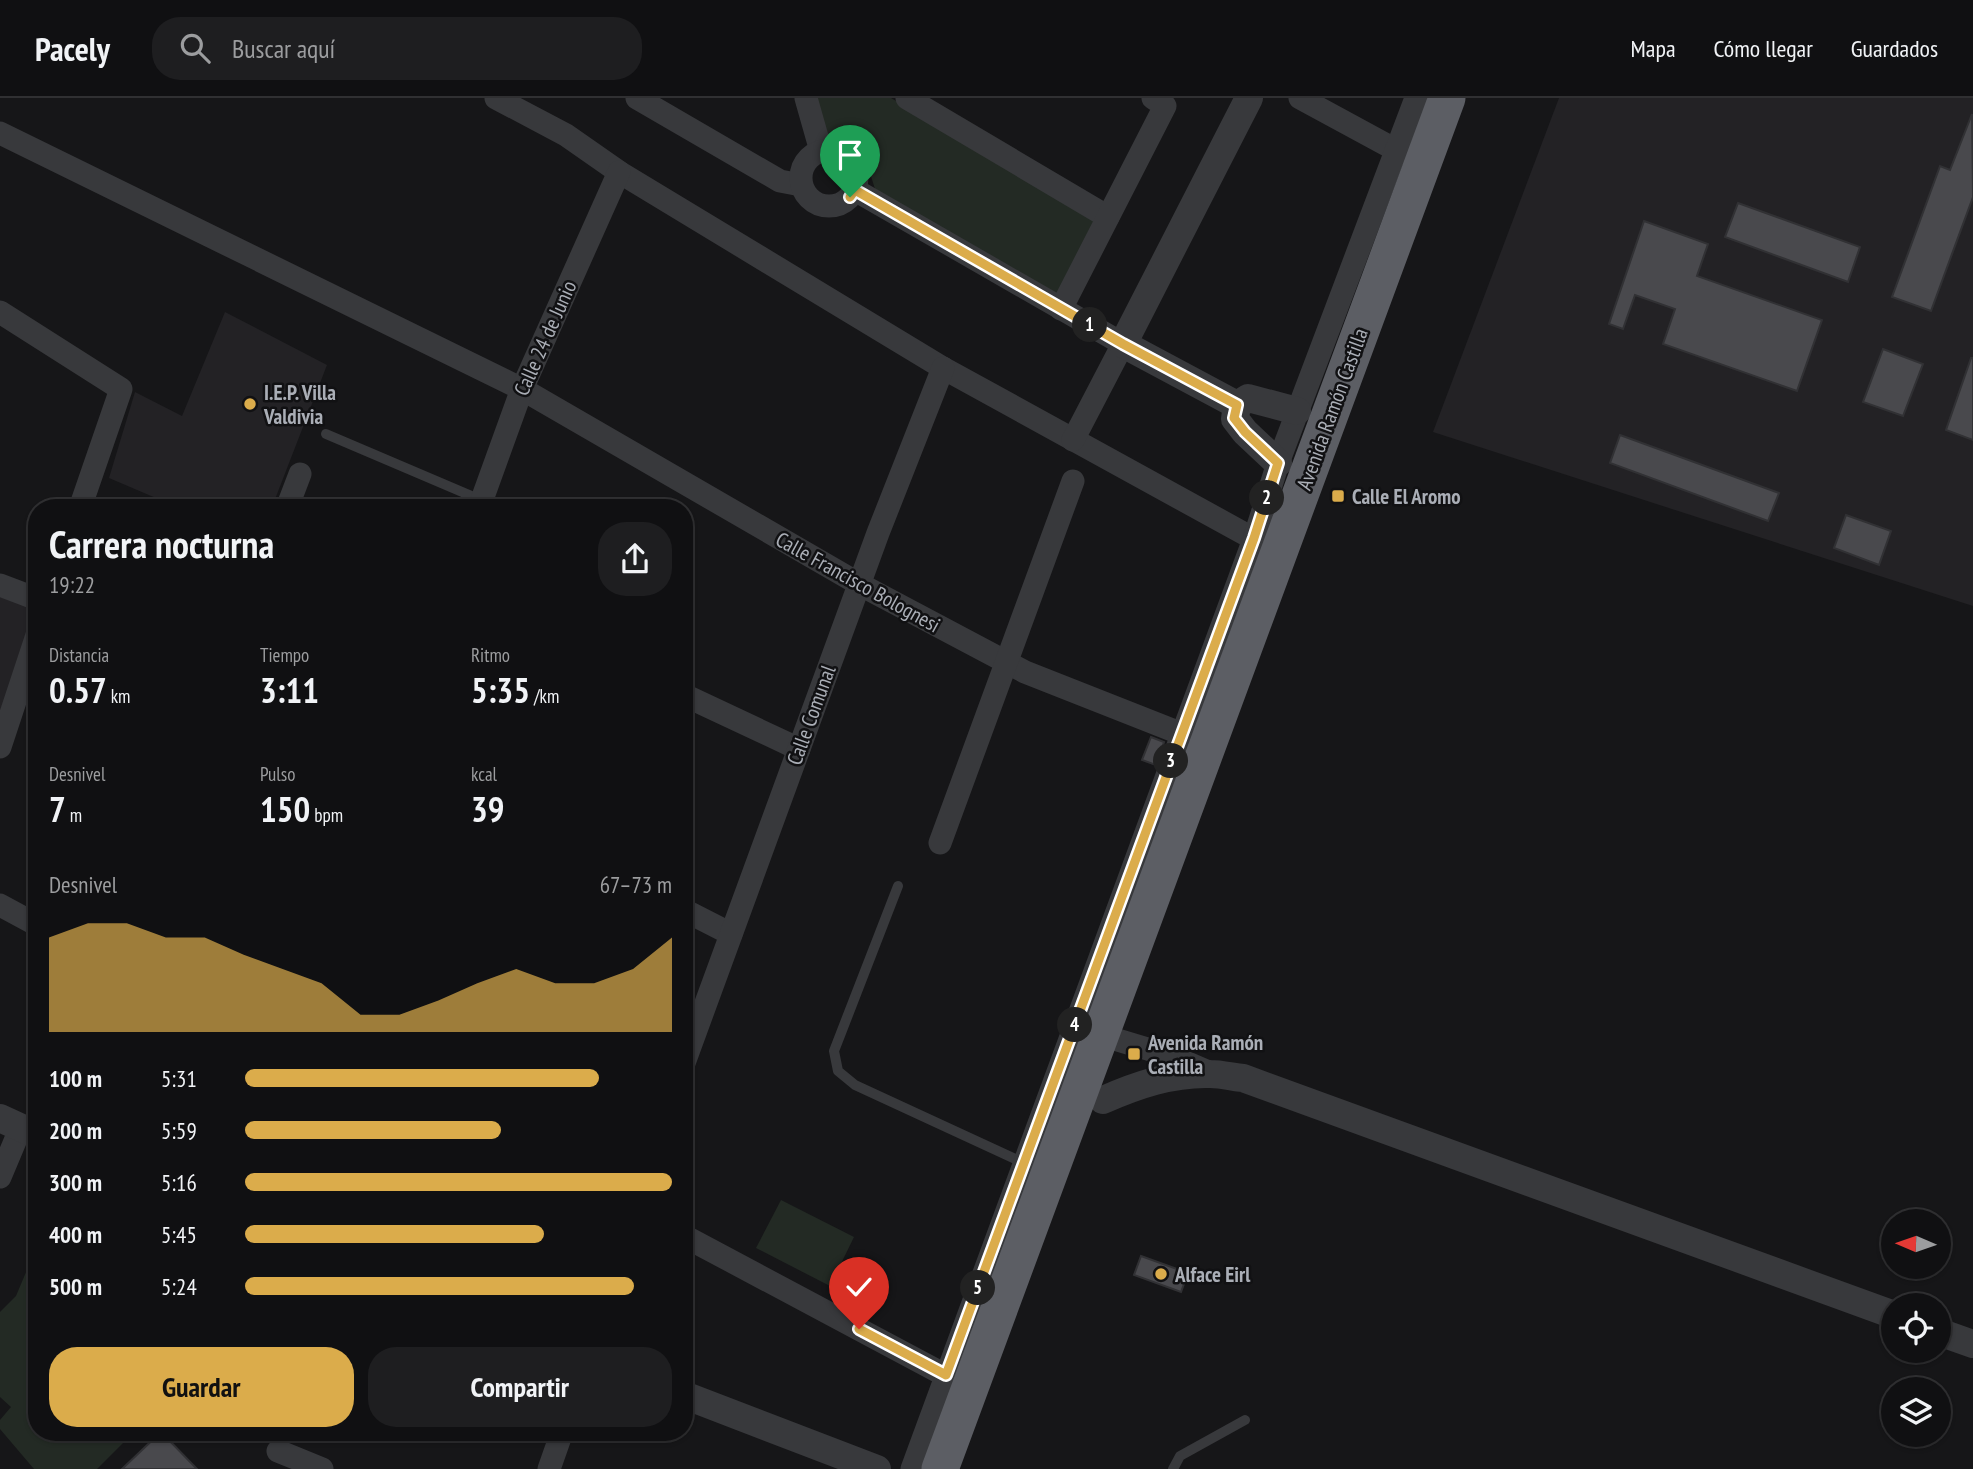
<!DOCTYPE html>
<html lang="es">
<meta charset="utf-8">
<style>
body{margin:0;font-family:"PT Sans Narrow",sans-serif;background:#1e1e20;color:#f1f3f6;height:100vh;display:flex;flex-direction:column;font-size:26px;white-space:nowrap}
*{box-sizing:border-box;margin:0}
p{font-size:23px;color:#9c9d9f}
.icon{flex:none;width:38px;height:38px;fill:none;stroke:currentColor;stroke-width:2;stroke-linecap:round;stroke-linejoin:round}
.map{position:relative;flex:1;overflow:hidden}
.side{position:absolute;left:28px;top:401px;width:665px;height:942px;display:flex;flex-direction:column;background:#101012;border-radius:28px;box-shadow:0 2px 5px #0004,0 0 0 2px #303032}
.side>*{flex:none}
.needle{width:46px;rotate:272deg}
.fabs{position:absolute;left:1881px;top:1111px;display:grid;gap:14px}
.fabs a{display:grid;place-items:center;width:70px;height:70px;border-radius:50%;background:#101012;box-shadow:0 2px 5px #0004,0 0 0 2px #303032;font-size:35px}
.pin{position:absolute;display:grid;place-items:center;width:60px;height:60px;color:#fff;margin:-72px -30px;border-radius:50% 50% 50% 0;rotate:-45deg;box-shadow:0 0 7px #0007}
.pin .icon{rotate:45deg}
.km{position:absolute;width:35px;height:35px;margin:-18px;border-radius:50%;background:#222;color:#fff;font-size:19px;line-height:35px;text-align:center}
.round{display:grid;place-items:center;flex:none;width:74px;height:74px;border-radius:28px;background:#1e1e20}
.summary{display:flex;align-items:center;justify-content:space-between;height:119px;padding:0 21px}
h1{font-size:38px;font-weight:700;line-height:52px}
.figures{display:grid;grid-template-columns:repeat(3,1fr);gap:10px;height:119px;padding:7px 21px}
.figures div{display:grid;align-content:center}
.figures b{font-size:35px;font-weight:700}
.figures small{font-size:19px;font-weight:400}
.figures p{font-size:19px}
.chart{height:196px;padding:14px 21px}
.chart p{display:flex;justify-content:space-between}
.chart svg{width:100%;height:126px;margin-top:7px;fill:#dbac4b;opacity:.7}
.primary-button{display:flex;gap:14px;margin-top:auto;padding:14px 21px}
.primary-button a{flex:1;height:80px;border-radius:28px;background:#dbac4b;color:#111;font-size:28px;font-weight:700;line-height:80px;text-align:center}
.primary-button a+a{background:#1e1e20;color:#f1f3f6}
ul{padding:0 21px;list-style:none;font-size:23px}
li{display:grid;grid-template-columns:112px 84px 1fr;align-items:center;height:52px}
li i{height:18px;border-radius:9px;background:#dbac4b}
header{display:flex;align-items:center;gap:42px;box-sizing:border-box;height:98px;padding:0 35px;background:#101012;border-bottom:2px solid #303032}
header strong{font-size:33px}
nav{display:flex;gap:38px;margin-inline-start:auto;font-size:24px}
.search{width:490px;height:63px;background:#1e1e20;display:flex;align-items:center;gap:18px;box-sizing:border-box;padding:0 24px;border-radius:28px;color:#9c9d9f;font-size:26px}
.map>svg:first-child{display:block}
.built{fill:#232225}
.green{fill:#232a24}
.building{fill:#49494d;stroke:#313134;stroke-width:2}
.lines{fill:none;stroke-linecap:round;stroke-linejoin:round}
.service{stroke:#38393c;stroke-width:10}
.minor{stroke:#38393c;stroke-width:23}
.tertiary{stroke:#38393c;stroke-width:28}
.trunk{stroke:#5c5e64;stroke-width:37}
.route-casing{stroke:#fff;stroke-width:14}
.route{stroke:#dbac4b;stroke-width:9}
.poi-dot{fill:#dbac4b;stroke:#111113;stroke-width:2.5}
.labels{text-anchor:middle;dominant-baseline:central;stroke-width:5;stroke-linejoin:round;paint-order:stroke}
.street-label{font-size:21px;fill:#aaaeb6;stroke:#111113}
.poi-label{font-size:21px;font-weight:bold;fill:#aaaeb6;stroke:#111113;text-anchor:start}
</style>
<header>
<strong>Pacely</strong>
<div class="search"><svg class="icon" aria-label="search" viewBox="0 0 24 24"><circle cx="10" cy="10" r="6"/><path d="M15 15l6 6"/></svg>Buscar aquí</div>
<nav><a>Mapa</a><a>Cómo llegar</a><a>Guardados</a></nav>
</header>
<div class="map">
<svg width="1973" height="1371" viewBox="0 0 1973 1371">
<rect width="100%" height="100%" fill="#161618"/>
<g class="built">
<polygon points="1559,0 1973,0 1973,508 1433,334"/>
<polygon points="225,214 327,267 272,409 177,409 109,380 135,294 182,318"/>
<polygon points="0,497 36,511 0,614"/>
</g>
<g class="green">
<path d="M816,0H891L1093,118L1095,130L1058,196L875,91C867,61 858,56 830,44Z"/>
<polygon points="781,1102 854,1139 830,1188 756,1150"/>
<polygon points="37,1148 37,1334 134,1334 97,1371 34,1371 0,1331 0,1322 11,1309 0,1299 0,1214 16,1198"/>
</g>
<g class="building">
<polygon points="1972,16 1973,99 1931,213 1892,199 1940,68 1950,72"/>
<polygon points="1738,105 1860,149 1848,184 1725,139"/>
<polygon points="1644,123 1708,146 1697,178 1822,222 1797,293 1663,246 1675,211 1635,197 1623,231 1609,226"/>
<polygon points="1883,251 1923,266 1903,318 1863,304"/>
<polygon points="1971,260 1973,260 1973,342 1946,332"/>
<polygon points="1620,337 1779,395 1768,423 1610,365"/>
<polygon points="1846,417 1891,433 1879,467 1834,450"/>
<polygon points="1151,639 1164,644 1156,667 1142,662"/>
<polygon points="1141,1158 1188,1175 1181,1194 1134,1177"/>
<polygon points="161,1334 197,1371 122,1371"/>
</g>
<g class="lines">
<g class="service">
<polyline points="326,336 481,402"/>
<polyline points="898,788 834,953 838,973 855,987 1024,1065"/>
<polyline points="1173,1371 1180,1358 1245,1322"/>
</g>
<g class="minor">
<polyline points="496,0 566,37 619,74 943,270 1254,441 1268,447"/>
<polyline points="637,0 780,83 801,87"/>
<polyline points="806,0 821,53"/>
<polyline points="907,0 1108,119"/>
<polyline points="1300,0 1396,52 1411,58"/>
<polyline points="0,35 522,291 859,486 1025,574 1195,641"/>
<circle cx="829" cy="80" r="28"/>
<polyline points="855,92 1123,246 1073,342"/>
<polyline points="1061,211 1165,8 1153,0"/>
<polyline points="0,214 121,291 80,410"/>
<polyline points="287,410 300,376"/>
<polyline points="479,410 522,291 619,74"/>
<polyline points="0,487 37,501"/>
<polyline points="684,597 799,651"/>
<polyline points="0,649 37,537"/>
<polyline points="940,745 1073,383"/>
<polyline points="0,807 37,827"/>
<polyline points="684,812 731,836"/>
<polyline points="1101,937 1174,959 1211,975"/>
<polyline points="684,965 878,435 943,270"/>
<polyline points="0,1079 21,1029"/>
<polyline points="684,1138 958,1284"/>
<polyline points="278,1353 322,1371"/>
<polyline points="549,1371 562,1334"/>
<polyline points="912,1371 1254,441 1278,365 1416,0"/>
</g>
<g class="tertiary">
<polyline points="1237,307 1123,246 1249,0"/>
<polyline points="1278,365 1245,334 1235,321 1237,307 1248,300 1297,313"/>
<path d="M1103,1002C1137,987 1172,975 1210,976C1221,976 1233,979 1243,980L1894,1217"/>
<polyline points="0,1020 37,1037"/>
<polyline points="1939,1234 1973,1246"/>
<polyline points="684,1297 877,1371"/>
</g>
<polyline class="trunk" points="940,1371 1447,0"/>
</g>
<g class="lines">
<g class="route-casing">
<polyline id="route" points="850,99 855,92 1123,246 1237,307 1234,320 1245,334 1278,365 1254,440 946,1277 859,1231"/>
</g>
<use href="#route" class="route"/>
</g>
<g class="poi-dot">
<circle cx="250" cy="306" r="7"/>
<rect x="1331" y="391" width="14" height="14" rx="3.5"/>
<rect x="1127" y="949" width="14" height="14" rx="3.5"/>
<circle cx="1161" cy="1176" r="7"/>
</g>
<g class="labels">
<g class="street-label">
<text transform="translate(545 240) rotate(-66)">Calle 24 de Junio</text>
<text transform="translate(1332 311) rotate(-70)">Avenida Ramón Castilla</text>
<text transform="translate(858 484) rotate(29)">Calle Francisco Bolognesi</text>
<text transform="translate(811 617) rotate(-70)">Calle Comunal</text>
</g>
<g class="poi-label">
<text x="264" y="294">I.E.P. Villa<tspan x="264" dy="24">Valdivia</tspan></text>
<text x="1352" y="398">Calle El Aromo</text>
<text x="1148" y="944">Avenida Ramón<tspan x="1148" dy="24">Castilla</tspan></text>
<text x="1175" y="1176">Alface Eirl</text>
</g>
</g>
</svg>
<div class="fabs">
<a><svg class="needle" viewBox="-14 -14 28 28"><path d="M0-13l5 13h-10z" fill="#e53935"/><path d="M0 13l5-13h-10z" fill="#9c9d9f"/></svg></a>
<a><svg class="icon" aria-label="locate" viewBox="0 0 24 24"><circle cx="12" cy="12" r="6"/><path d="M12 2v4M12 18v4M2 12h4M18 12h4"/></svg></a>
<a><svg class="icon" aria-label="layers" viewBox="0 0 24 24"><path d="M12 4l9 5-9 5-9-5zM3 14l9 5 9-5"/></svg></a>
</div>
<div class="pin" style="left:850px;top:99px;background:#1e9e55"><svg class="icon" aria-label="arrive" viewBox="0 0 24 24"><path d="M6 21V4h12l-3 4 3 4H6"/></svg></div>
<div class="pin" style="left:859px;top:1231px;background:#d93025"><svg class="icon" aria-label="check" viewBox="0 0 24 24"><path d="M5 12l5 5 9-10"/></svg></div>
<b class="km" style="left:1090px;top:227px">1</b>
<b class="km" style="left:1267px;top:400px">2</b>
<b class="km" style="left:1171px;top:663px">3</b>
<b class="km" style="left:1075px;top:927px">4</b>
<b class="km" style="left:978px;top:1190px">5</b>
<section class="side">
<div class="summary"><div><h1>Carrera nocturna</h1><p>19:22</p></div><a class="round"><svg class="icon" aria-label="share" viewBox="0 0 24 24"><path d="M12 15V3M7 8l5-5 5 5M5 13v7h14v-7"/></svg></a></div>
<div class="figures">
<div><p>Distancia</p><b>0.57<small> km</small></b></div>
<div><p>Tiempo</p><b>3:11</b></div>
<div><p>Ritmo</p><b>5:35<small> /km</small></b></div>
</div>
<div class="figures">
<div><p>Desnivel</p><b>7<small> m</small></b></div>
<div><p>Pulso</p><b>150<small> bpm</small></b></div>
<div><p>kcal</p><b>39</b></div>
</div>
<div class="chart"><p><span>Desnivel</span>67–73 m</p>
<svg viewBox="0 0 160 44" preserveAspectRatio="none"><path d="M0 44V11L10 6L20 6L30 11L40 11L50 17L60 22L70 27L80 38L90 38L100 33L110 27L120 22L130 27L140 27L150 22L160 11V44z"/></svg>
</div>
<ul>
<li><b>100 m</b>5:31<i style="width:83%"></i></li>
<li><b>200 m</b>5:59<i style="width:60%"></i></li>
<li><b>300 m</b>5:16<i style="width:100%"></i></li>
<li><b>400 m</b>5:45<i style="width:70%"></i></li>
<li><b>500 m</b>5:24<i style="width:91%"></i></li>
</ul>
<div class="primary-button"><a>Guardar</a><a>Compartir</a></div>
</section>
</div>
